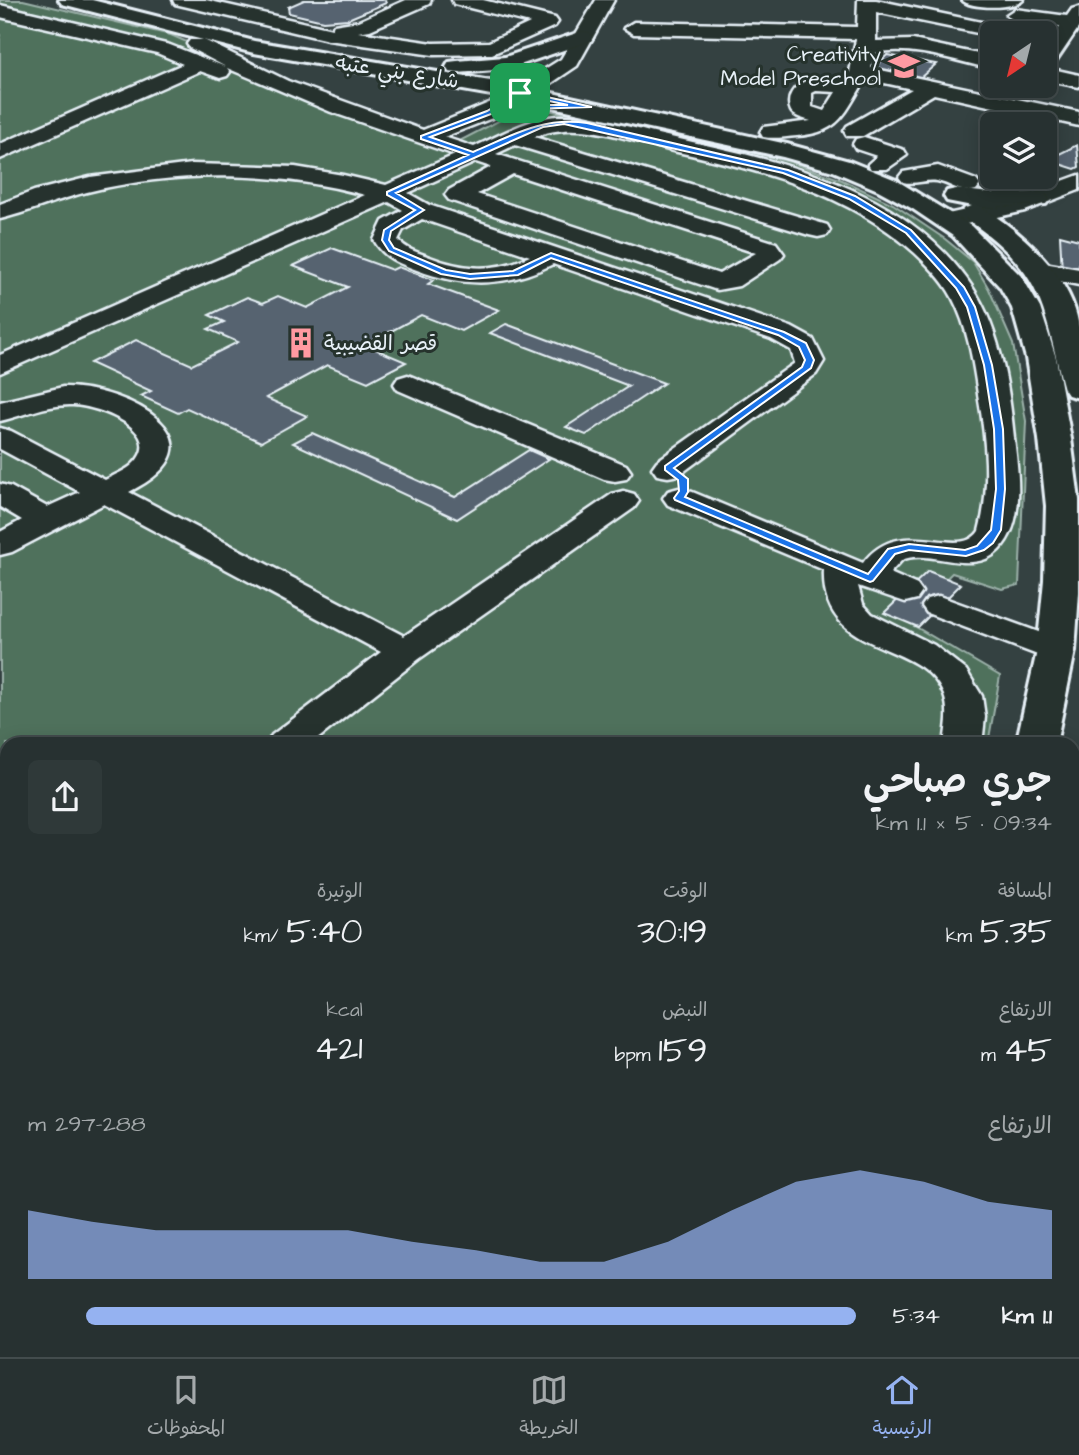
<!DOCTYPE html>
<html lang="ar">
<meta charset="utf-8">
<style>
body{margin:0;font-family:"Architects Daughter","Playpen Sans Arabic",sans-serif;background:#2f3939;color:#f1f3f6;direction:rtl;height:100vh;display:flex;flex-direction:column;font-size:26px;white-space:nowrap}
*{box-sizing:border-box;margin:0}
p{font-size:23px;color:#a4a9ab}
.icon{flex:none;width:38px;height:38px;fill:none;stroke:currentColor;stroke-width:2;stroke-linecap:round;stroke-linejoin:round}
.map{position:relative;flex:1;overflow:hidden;direction:ltr}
.details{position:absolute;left:0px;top:737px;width:1080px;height:621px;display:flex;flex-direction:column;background:#273131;border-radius:21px 21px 0 0;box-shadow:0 4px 18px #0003,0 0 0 2px #434c4d;direction:rtl}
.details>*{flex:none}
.needle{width:46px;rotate:215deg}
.fabs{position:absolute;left:980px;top:21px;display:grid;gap:14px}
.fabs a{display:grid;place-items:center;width:77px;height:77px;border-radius:10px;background:#273131;box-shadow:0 4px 18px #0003,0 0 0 2px #434c4d;font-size:35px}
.pin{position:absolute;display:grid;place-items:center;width:60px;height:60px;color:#fff;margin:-30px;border-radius:14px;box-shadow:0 4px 10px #0006}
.round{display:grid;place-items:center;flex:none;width:74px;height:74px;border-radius:10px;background:#2f3939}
.summary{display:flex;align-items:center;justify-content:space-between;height:119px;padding:0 28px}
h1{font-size:38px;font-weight:600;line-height:52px}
.stats{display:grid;grid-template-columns:repeat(3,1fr);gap:10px;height:119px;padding:7px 28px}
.stats div{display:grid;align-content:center}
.stats b{font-size:35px;font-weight:600}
.stats small{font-size:19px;font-weight:400}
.stats p{font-size:19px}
.chart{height:196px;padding:14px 28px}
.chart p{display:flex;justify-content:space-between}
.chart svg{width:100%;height:126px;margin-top:7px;fill:#95b2f1;opacity:.7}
ul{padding:0 28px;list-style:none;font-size:23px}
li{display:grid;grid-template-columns:112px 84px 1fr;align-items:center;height:52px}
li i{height:18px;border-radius:9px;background:#95b2f1}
.dock{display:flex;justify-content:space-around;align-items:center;height:98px;border-top:2px solid #434c4d;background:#273131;font-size:19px;color:#a4a9ab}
.dock a{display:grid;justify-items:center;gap:4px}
.dock .on{color:#95b2f1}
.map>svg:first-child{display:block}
.green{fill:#50715c;stroke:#9cb1aa;stroke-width:2}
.building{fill:#566370;stroke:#e8f1f8;stroke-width:2}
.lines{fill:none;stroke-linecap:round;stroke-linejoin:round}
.minor-casing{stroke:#e8f1f8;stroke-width:5}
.major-casing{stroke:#e8f1f8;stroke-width:6}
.minor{fill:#26332d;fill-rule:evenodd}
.major{fill:#26332d;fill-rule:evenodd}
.route{fill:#1a73e8;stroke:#fff;stroke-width:2;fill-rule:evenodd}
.labels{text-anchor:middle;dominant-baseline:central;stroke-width:6;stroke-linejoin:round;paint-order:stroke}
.far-poi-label{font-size:21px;fill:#e8f1f8;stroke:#26332d;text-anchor:end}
.far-street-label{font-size:21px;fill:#e8f1f8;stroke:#26332d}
</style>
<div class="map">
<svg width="1079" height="1357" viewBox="0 0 1079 1357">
<rect width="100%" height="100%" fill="#344141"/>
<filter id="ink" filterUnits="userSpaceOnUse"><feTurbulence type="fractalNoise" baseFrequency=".0143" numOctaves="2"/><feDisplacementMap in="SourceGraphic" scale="14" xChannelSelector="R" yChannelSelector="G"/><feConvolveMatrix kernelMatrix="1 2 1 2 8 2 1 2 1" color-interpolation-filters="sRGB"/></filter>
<g filter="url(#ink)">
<polygon class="green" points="0,0 23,0 171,35 246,68 450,146 510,115 548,110 733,148 790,162 842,180 893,204 945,239 973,262 989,289 1013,344 1026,421 1019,585 1002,589 952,573 904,620 1000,676 988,744 7,744 7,819 0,817"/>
<g class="building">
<polygon points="304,0 385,0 386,3 348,19 323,21 289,13 288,7"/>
<polygon points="887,55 936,64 920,78 873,69"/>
<polygon points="1077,145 1079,167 1075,169 1047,160"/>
<polygon points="1060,235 1079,240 1079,276 1062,272"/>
<polygon points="332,248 392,270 398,267 434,280 428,284 499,310 461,331 421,315 365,345 406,362 368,382 327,365 266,398 307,416 261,442 187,408 178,413 141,396 151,391 90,363 136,340 192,365 238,342 208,329 224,322 209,315 247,297 263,303 278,296 307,308 348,287 293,266"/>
<polygon points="506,324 664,383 586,435 566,427 629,386 490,333"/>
<polygon points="312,433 455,497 529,450 549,459 457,519 293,443"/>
<polygon points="928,571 961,584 918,627 884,613"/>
<polygon points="7,1086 7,1201 0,1209 0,1094"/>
</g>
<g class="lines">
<g class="minor-casing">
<g id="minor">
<polygon points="173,0 206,0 332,29 334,25 359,21 406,0 431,0 429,4 370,30 358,32 433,43 489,42 530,23 454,4 452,0 483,0 555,18 558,22 555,26 492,54 433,55 328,40 175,4"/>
<path d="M596,0H614L577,66L510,111L444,137L474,147C500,135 529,118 558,116C593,115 628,127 662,135C771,160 895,182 966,278C999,322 1009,384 1014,438C1018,472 1026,523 999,550C972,578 929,547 902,560L890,573L917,585L922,592L917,599L905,602L858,586L863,604L872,614L934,645L966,670L982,696L985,717L982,744H944C946,728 950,711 944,695C923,637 820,659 824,570L668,505L663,498L668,491L679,488L690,491L863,563C901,512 959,562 979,531C991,487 986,438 978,394C973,361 968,327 952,297C943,280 929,266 915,253C847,192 760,170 673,151C630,141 577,118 534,137L827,225L830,230L827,235L818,237L809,235L515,145L496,154L776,243L784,254L780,259L739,286L717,290L449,200L445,195L449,190L491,167L476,162L408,193L429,205L791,327L813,339L824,361L816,374L679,475L668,477L657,475L652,468L657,461L795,363L791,350L771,339L553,264C507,287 465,288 417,270C398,263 384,258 374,240L383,221L403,210L389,202L0,373V355L365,195C277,171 176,170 87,192C58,199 30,212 0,219V204L34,191L90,177L192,164L295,167L343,175L386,185L455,155L331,112L227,68L230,72L227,76L220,78L200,71L0,159V144L183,64L157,53L0,17V5L170,45L226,67L190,48L187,44L190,40H204L288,81L423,130L494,101L561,59ZM513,174L756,253L719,274L477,194ZM422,219L530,256C494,273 463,270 427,256C416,252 406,249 398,240L403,230Z"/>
<path d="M858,0H876L1005,27L1015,33H992V36L876,12V41L913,40L992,57V69C954,61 914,45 875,53L871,68L1079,112V126L934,94L863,136H847L844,131L847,126L912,89L866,79C844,113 842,132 797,136C785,137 774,139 763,137L760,132L763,127L811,121C805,119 794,117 791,111C785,98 794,85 806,81C817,77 832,80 844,80L850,72L856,39L634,34L624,28L634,22L857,27ZM816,91L836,92L824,111L812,107V93Z"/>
<path d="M962,0H1023C1015,9 970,9 962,0Z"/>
<polygon points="1079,7 1079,27 1052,67 1048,68 1079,75 1079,87 1045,80 1045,49 1060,27 1015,21 1006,15 1015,9 1067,16 1072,9"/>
<polygon points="864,137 904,150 907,155 887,169 871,169 868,164 877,156 856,149 853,144 856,139"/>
<path d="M938,166L976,180L980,185L976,190C961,194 952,184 937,181C926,179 915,185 903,182L899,177L903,172Z"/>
<polygon points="1079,175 1079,190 1025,211 948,228 939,226 936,221 939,216 1010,200"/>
<polygon points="1038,262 1079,269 1079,285 1029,275 1025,270 1029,265"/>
<polygon points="408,375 626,465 631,472 626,479 615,481 604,479 398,390 394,384 398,378"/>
<path d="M63,387C128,387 232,441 129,492L404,636L612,494L623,491L634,494L639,501L634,508L419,659L311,744H267L272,735L381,652L104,504L12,552L0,555V532L22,520L0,507V484L11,487L47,507L80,492L0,449V428L11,431L105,480C114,475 126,471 133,464C167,431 99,406 73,405C47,404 25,415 0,421V402Z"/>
<polygon points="939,596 1069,643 1074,651 1069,659 1056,662 927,613 922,606 927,599"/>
<polygon points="0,860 7,862 7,893 0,891"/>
<polygon points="0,900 7,902 7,935 0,933"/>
<polygon points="1073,926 1079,927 1079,961 1073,959"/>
<polygon points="7,991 7,1034 0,1036 0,993"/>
<polygon points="99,1351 154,1351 152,1357 96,1357"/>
</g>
</g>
<g class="major-casing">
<g id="major">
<polygon points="59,0 92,0 254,41 520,86 787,144 849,161 896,180 971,226 1022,277 1040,308 1056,358 1071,439 1079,500 1079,592 1075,651 1056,744 1016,744 1037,651 1044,580 1046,506 1039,439 1026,358 1012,308 1000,287 953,236 913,209 878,190 833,171 783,157 520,100 254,53 62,4"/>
<polygon points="583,31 590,33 593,37 590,41 508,69 457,73 449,72 446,67 449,62 457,61 505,57"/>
<path d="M956,189L989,193L1037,192L1046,194L1049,199L1046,204L983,208C1023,233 1072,277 1079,327C1079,350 1079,375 1079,398L1068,395L1064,389C1042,303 1044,272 965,218L961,213L965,208L972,206L947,201L944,196L947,191Z"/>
<polygon points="1079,855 1079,913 1073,914 1073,857"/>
<rect x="941" y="1351" width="58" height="6"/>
<rect x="1001" y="1351" width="58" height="6"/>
</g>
</g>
<use href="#minor" class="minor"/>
<use href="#major" class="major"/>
</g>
</g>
<path class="route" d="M520,91L592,107L528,109L491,114L430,137L473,152C513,135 542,117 587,123L788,170L855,196L911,230L964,287L975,307L992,365L1003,429L1005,489L1001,530L993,543L984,550L966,556L909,550L895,554L873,581L870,582L675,500L674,498L679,491L678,480L665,470V466L802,367L805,360L799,347L778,335L551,258L518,275L470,279L441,274L389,251L382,240L384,230L415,210L387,195V192L468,155L421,139V136L487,111ZM521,95L568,105H528L499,109ZM564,124L783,173L849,199L906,233L956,288L967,307L984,365L994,429L996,489L991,530L977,546L965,550L909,544L888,549L868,574L685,497L688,492V479L674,468L811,368L814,360L806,343L784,332L551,253L513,271L470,274L446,270L394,248L389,240L391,231L424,210L396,193L543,127Z"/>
<defs>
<g id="school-bare" transform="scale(2.415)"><path d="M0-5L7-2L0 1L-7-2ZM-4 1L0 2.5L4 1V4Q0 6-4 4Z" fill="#ff9aa2" stroke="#26332d" stroke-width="2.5" paint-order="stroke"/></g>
<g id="building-bare" transform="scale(2.415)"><path d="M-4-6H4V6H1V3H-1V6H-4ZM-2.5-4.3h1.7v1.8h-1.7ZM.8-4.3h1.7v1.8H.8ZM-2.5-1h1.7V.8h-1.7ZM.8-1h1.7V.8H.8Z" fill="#ff9aa2" stroke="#26332d" stroke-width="2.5" paint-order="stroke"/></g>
</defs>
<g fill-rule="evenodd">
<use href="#school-bare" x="904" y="66"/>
<use href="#building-bare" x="301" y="343"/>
</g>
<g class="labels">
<g class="far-poi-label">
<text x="881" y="54">Creativity<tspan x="881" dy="24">Model Preschool</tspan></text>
<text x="324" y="343" text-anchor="start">قصر القضيبية</text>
</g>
<g class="far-street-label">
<text transform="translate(397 72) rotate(9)">شارع بني عتبه</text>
</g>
</g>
</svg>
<div class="fabs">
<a><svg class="needle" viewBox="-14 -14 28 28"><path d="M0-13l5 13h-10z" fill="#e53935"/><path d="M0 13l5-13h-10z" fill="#a4a9ab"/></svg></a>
<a><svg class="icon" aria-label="layers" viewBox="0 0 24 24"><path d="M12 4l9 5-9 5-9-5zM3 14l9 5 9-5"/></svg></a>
</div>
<div class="pin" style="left:520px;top:93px;background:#1e9e55"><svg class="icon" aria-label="arrive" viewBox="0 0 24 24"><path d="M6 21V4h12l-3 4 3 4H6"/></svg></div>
<section class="details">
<div class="summary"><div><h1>جري صباحي</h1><p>09:34 · 5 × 1.1 km</p></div><a class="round"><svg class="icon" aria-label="share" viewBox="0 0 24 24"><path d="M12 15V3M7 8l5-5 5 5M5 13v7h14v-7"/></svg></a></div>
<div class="stats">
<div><p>المسافة</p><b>5.35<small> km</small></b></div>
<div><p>الوقت</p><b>30:19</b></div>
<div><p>الوتيرة</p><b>5:40<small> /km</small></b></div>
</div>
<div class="stats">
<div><p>الارتفاع</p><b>45<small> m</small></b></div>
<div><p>النبض</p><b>159<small> bpm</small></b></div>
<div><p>kcal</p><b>421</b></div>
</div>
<div class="chart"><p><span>الارتفاع</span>288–297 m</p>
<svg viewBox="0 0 160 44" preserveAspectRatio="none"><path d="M0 44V20L10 24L20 27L30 27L40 27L50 27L60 31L70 34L80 38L90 38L100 31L110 20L120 10L130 6L140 10L150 17L160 20V44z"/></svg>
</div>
<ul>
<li><b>1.1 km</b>5:34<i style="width:93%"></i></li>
</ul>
</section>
</div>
<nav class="dock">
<a class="on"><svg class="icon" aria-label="home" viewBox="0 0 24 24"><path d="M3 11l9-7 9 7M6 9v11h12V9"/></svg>الرئيسية</a>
<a><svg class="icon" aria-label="map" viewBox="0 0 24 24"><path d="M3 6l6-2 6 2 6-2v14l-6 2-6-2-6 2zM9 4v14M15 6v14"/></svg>الخريطة</a>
<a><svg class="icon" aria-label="saved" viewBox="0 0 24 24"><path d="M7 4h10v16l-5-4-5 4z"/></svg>المحفوظات</a>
</nav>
